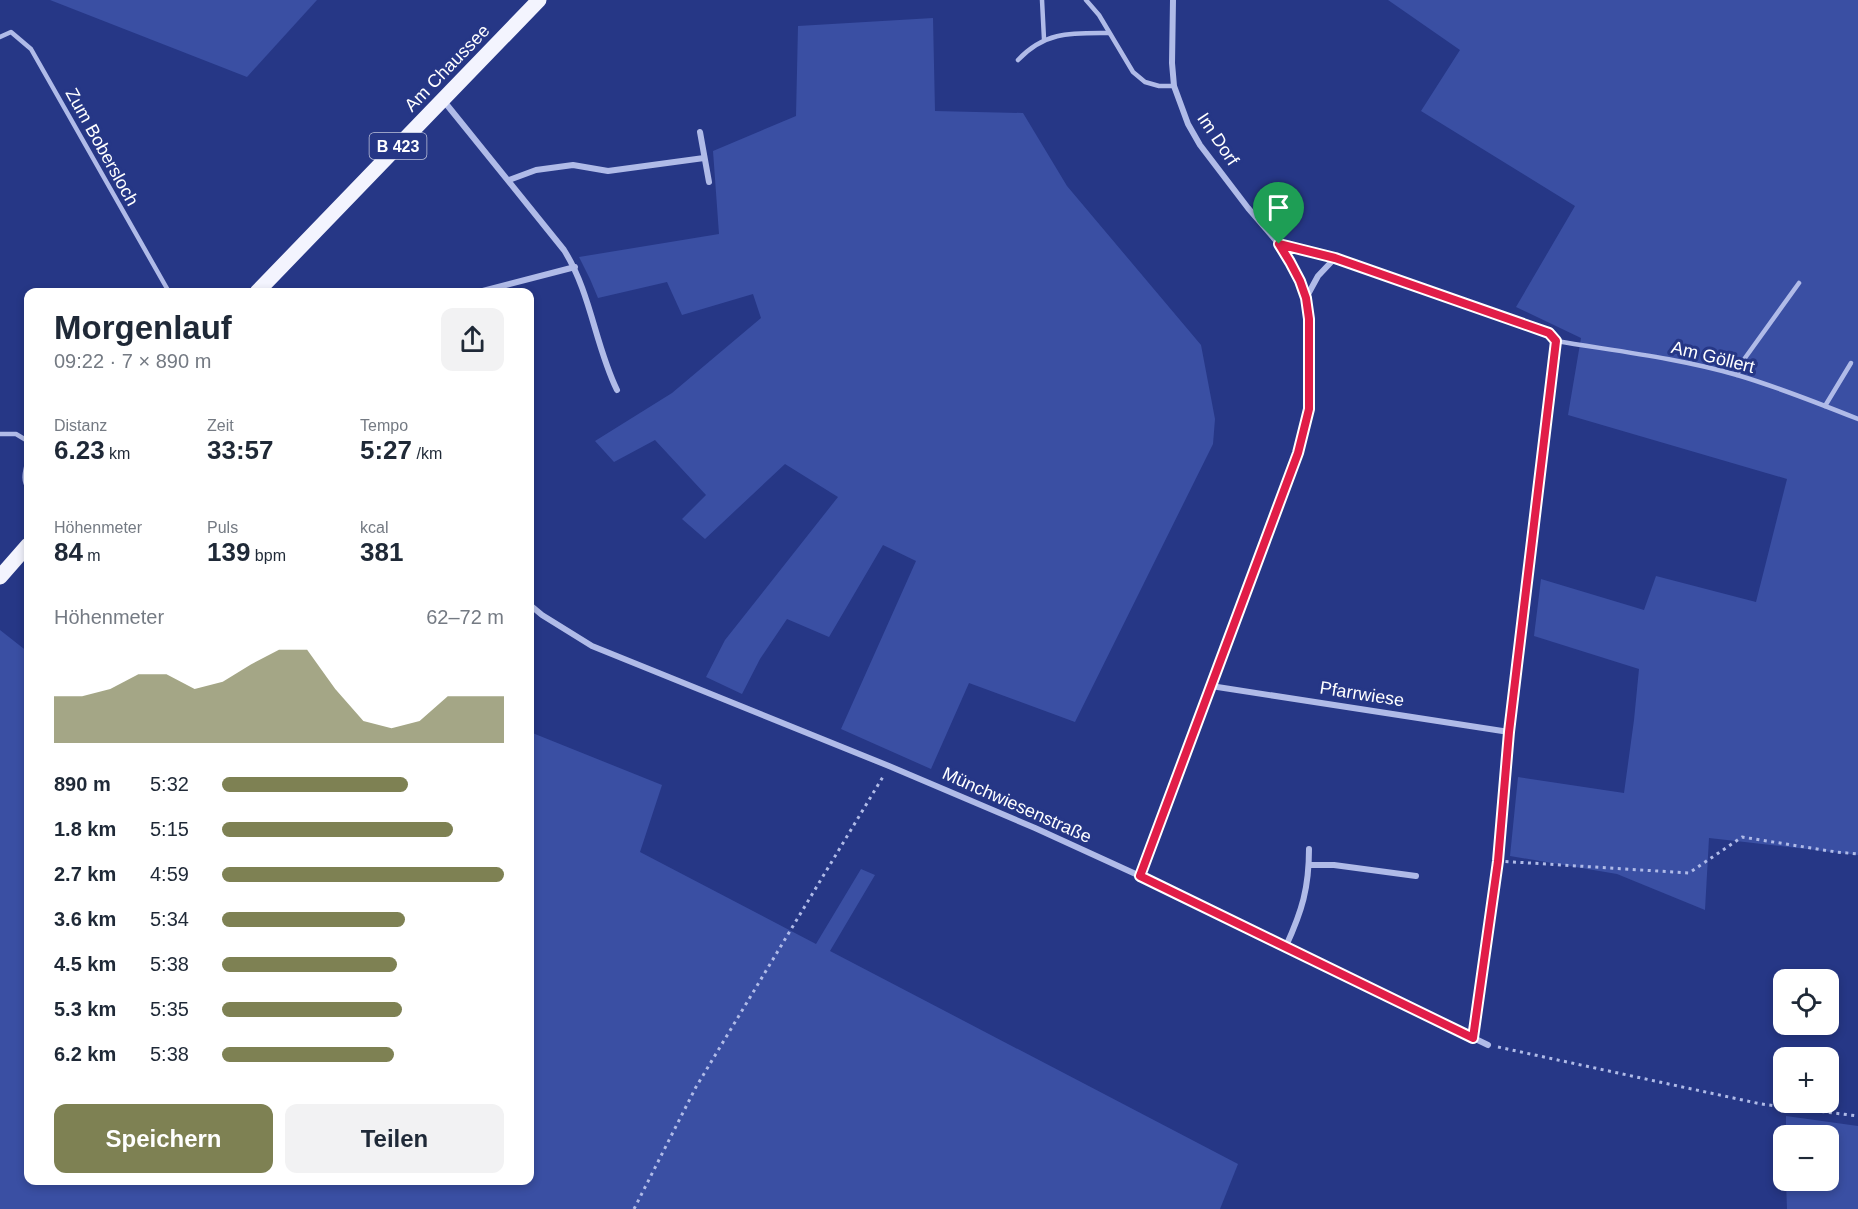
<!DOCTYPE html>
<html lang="de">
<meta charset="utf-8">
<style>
body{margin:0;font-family:Helvetica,sans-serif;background:#f2f2f3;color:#1f2937;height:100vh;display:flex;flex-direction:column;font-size:22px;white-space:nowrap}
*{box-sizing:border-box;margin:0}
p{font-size:20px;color:#747a83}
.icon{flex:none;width:33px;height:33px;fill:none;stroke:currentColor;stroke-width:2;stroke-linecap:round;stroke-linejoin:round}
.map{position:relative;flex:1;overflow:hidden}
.drawer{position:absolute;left:24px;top:288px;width:510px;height:897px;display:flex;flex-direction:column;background:#fff;border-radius:12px;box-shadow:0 3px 9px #0003}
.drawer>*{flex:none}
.controls{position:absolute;left:1773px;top:969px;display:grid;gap:12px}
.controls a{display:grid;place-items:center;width:66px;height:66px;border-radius:12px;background:#fff;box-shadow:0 3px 9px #0003;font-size:30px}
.pin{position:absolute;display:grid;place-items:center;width:51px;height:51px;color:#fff;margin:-62px -26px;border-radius:50% 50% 50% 0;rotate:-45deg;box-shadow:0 0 6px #0007}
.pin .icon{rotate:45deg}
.round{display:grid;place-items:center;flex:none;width:63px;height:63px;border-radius:12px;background:#f2f2f3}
.head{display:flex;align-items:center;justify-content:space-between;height:102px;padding:0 30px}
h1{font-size:33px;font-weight:600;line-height:45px}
.figures{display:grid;grid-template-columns:repeat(3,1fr);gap:9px;height:102px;padding:6px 30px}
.figures div{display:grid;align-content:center}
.figures b{font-size:26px;font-weight:600}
.figures small{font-size:16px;font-weight:400}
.figures p{font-size:16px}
.chart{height:168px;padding:12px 30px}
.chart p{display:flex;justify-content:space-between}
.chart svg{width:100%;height:108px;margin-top:6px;fill:#7e8153;opacity:.7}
.primary-button{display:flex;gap:12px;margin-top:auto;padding:12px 30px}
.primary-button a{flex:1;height:69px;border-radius:12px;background:#7e8153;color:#fff;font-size:24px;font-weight:600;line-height:69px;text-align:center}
.primary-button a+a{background:#f2f2f3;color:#1f2937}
ul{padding:0 30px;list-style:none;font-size:20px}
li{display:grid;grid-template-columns:96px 72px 1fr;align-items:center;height:45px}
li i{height:15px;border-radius:8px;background:#7e8153}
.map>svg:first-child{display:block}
.green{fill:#3a4fa3}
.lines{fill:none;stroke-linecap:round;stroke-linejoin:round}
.path{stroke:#b0bbe8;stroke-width:3;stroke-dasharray:3 4.5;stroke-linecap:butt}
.service{stroke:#b0bbe8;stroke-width:4.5}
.minor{stroke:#b0bbe8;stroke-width:6}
.primary{stroke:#f3f4fe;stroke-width:15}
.route-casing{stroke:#fff;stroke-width:12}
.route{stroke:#e11d48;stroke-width:8}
.labels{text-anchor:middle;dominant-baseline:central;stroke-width:6;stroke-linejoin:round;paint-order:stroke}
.shield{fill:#263786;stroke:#bec3db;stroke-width:1.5}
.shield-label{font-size:16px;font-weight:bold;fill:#fff}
.street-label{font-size:18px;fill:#fff;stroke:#263786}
</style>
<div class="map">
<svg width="1858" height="1209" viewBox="0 0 1858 1209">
<rect width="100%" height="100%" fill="#263786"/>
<g class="green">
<polygon points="50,0 317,0 247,77"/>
<polygon points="1388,0 1858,0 1858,855 1709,838 1705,910 1617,874 1510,856 1518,777 1624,793 1634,720 1639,669 1534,636 1541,579 1644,610 1656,576 1756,602 1787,479 1568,415 1581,338 1516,307 1575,206 1421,111 1460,50"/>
<polygon points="933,18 935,111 1023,113 1067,186 1201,345 1215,419 1213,444 1075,722 969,683 931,769 841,729 916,561 883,545 829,637 787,619 760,659 742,694 706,677 725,640 838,497 785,464 705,539 682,519 706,495 655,440 614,462 595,441 672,393 761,318 753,294 682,315 667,282 598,298 590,279 579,257 719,234 713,151 796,116 798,26"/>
<polygon points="0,630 28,652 28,1180 530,1180 530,732 662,785 640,852 816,944 861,869 875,875 830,951 1238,1164 1220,1209 0,1209"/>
<polygon points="1786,1116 1858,1126 1858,1209 1787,1209 1786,1181 1828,1180 1828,1136 1786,1135"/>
</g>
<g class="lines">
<g class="path">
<polyline points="1498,861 1689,873 1742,837 1836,852 1858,854"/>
<polyline points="1475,1027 1498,861 1508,742"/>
<polyline points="1498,1047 1761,1104 1858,1116"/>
<polyline points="634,1209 696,1087 884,775"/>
</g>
<g class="service">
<polyline points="1042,0 1044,39"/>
<polyline points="1086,0 1099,15 1133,72 1145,82 1159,86 1174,86"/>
<polyline points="0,37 11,32 31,49 169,292"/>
<path d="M1018,60C1045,31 1072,33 1109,33"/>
<path d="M1556,341C1616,351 1678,358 1737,375C1778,387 1818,403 1858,419"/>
<polyline points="1737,375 1745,358 1799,283"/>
<polyline points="1825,406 1851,363"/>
<polyline points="0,434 16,434 26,440 28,447"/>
<path d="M28,456C27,469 21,477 28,488"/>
</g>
<g class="minor">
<path d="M443,100L564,250C591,293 595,345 617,390"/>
<polyline points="700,132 709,182"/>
<polyline points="509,180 536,170 573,165 608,171 704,158"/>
<polyline points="479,292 575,267"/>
<polyline points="1306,298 1318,276 1335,258"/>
<polyline points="530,605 542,615 592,646 889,766 1035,828 1140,876 1488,1045"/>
<polyline points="1211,686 1509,732 1556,341 1549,333 1335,258 1279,244"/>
<polyline points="1309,865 1334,865 1416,876"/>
<polyline points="1140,876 1298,453 1309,409 1309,319 1306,298 1290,262 1279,244 1248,208 1200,145 1188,124 1174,86 1172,63 1173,0"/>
<path d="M1286,946C1302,911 1309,888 1309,849"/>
</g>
<g class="primary">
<polyline points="257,292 539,0"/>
<polyline points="0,577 28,545"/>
</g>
</g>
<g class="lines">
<g class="route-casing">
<polygon id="route" points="1279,244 1335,258 1549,333 1556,341 1509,732 1498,861 1473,1038 1140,876 1298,453 1309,409 1309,319 1306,298 1300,281 1290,262"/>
</g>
<use href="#route" class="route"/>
</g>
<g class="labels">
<rect class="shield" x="369.5" y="133" width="57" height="26" rx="4.5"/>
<g class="shield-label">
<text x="398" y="146">B 423</text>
</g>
<g class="street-label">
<text transform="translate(447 68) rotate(-46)">Am Chaussee</text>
<text transform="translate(1218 139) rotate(56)">Im Dorf</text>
<text transform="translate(102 147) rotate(61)">Zum Bobersloch</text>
<text transform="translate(1713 357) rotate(14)">Am Göllert</text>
<text transform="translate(1362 694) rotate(9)">Pfarrwiese</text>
<text transform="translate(1017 805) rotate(24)">Münchwiesenstraße</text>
</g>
</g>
</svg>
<div class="controls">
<a><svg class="icon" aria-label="locate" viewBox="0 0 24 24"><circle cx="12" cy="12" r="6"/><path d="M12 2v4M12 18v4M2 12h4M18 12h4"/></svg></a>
<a>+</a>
<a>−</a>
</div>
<div class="pin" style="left:1279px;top:244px;background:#1e9e55"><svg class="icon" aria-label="arrive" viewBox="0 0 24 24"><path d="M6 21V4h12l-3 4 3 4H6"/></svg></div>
<section class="drawer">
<div class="head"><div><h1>Morgenlauf</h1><p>09:22 · 7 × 890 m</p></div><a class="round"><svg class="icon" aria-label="share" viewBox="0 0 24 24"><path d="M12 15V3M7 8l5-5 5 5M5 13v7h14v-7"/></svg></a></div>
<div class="figures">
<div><p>Distanz</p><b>6.23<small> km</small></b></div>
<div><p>Zeit</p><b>33:57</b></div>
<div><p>Tempo</p><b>5:27<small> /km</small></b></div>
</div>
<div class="figures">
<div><p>Höhenmeter</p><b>84<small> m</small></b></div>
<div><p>Puls</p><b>139<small> bpm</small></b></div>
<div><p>kcal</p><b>381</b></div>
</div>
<div class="chart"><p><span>Höhenmeter</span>62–72 m</p>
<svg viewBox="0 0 160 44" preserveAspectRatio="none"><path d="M0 44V25L10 25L20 22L30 16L40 16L50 22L60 19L70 12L80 6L90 6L100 22L110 35L120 38L130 35L140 25L150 25L160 25V44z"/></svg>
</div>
<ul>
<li><b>890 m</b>5:32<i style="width:66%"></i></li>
<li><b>1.8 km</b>5:15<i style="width:82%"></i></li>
<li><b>2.7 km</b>4:59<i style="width:100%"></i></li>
<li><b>3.6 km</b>5:34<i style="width:65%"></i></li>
<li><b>4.5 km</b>5:38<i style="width:62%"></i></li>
<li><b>5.3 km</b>5:35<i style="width:64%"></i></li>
<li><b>6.2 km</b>5:38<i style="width:61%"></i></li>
</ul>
<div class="primary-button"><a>Speichern</a><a>Teilen</a></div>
</section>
</div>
